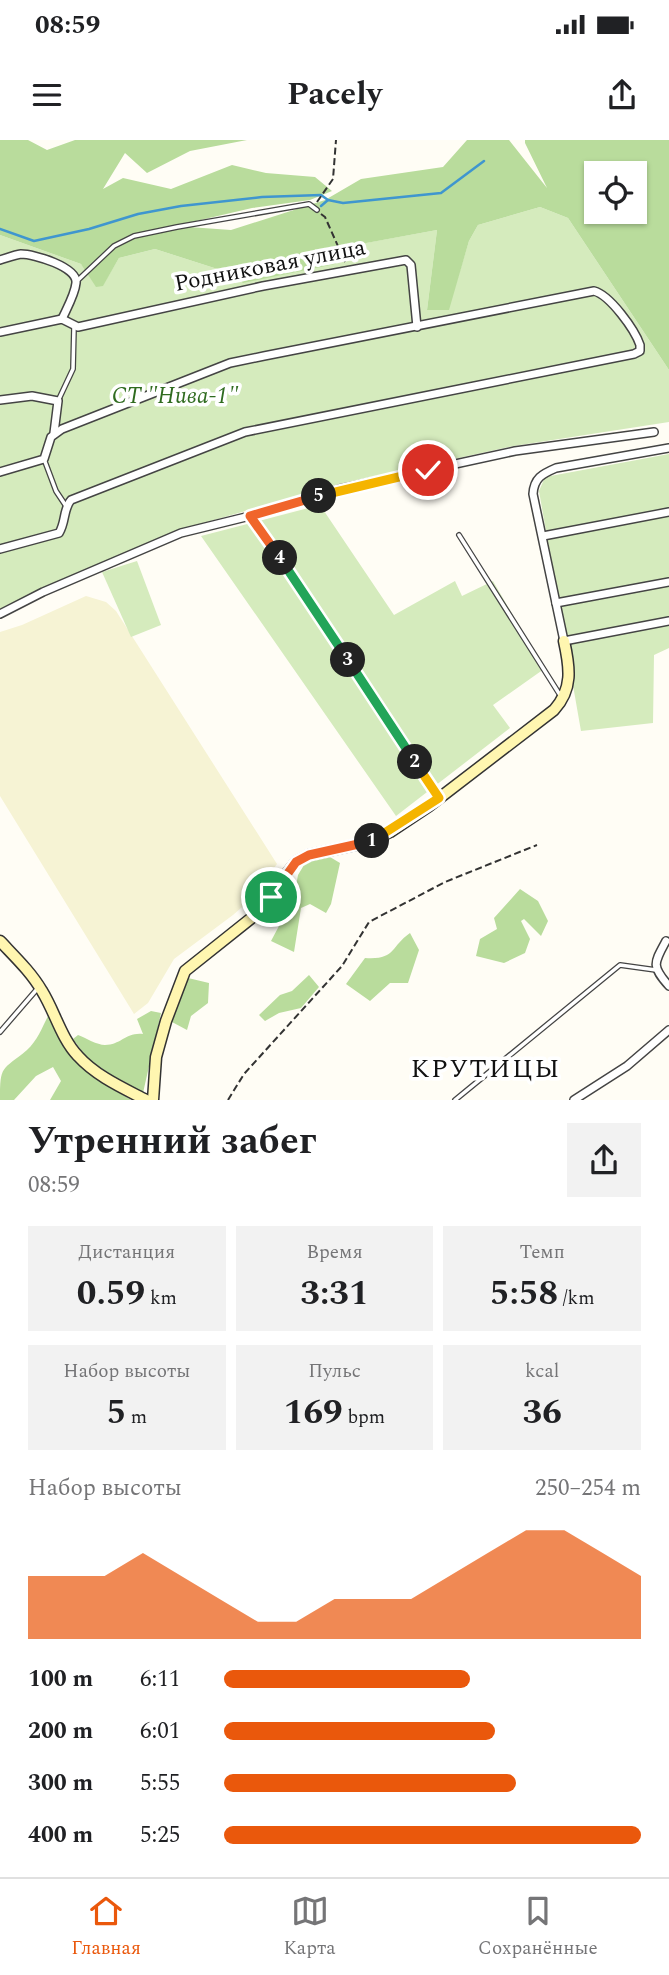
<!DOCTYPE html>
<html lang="ru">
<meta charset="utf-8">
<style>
body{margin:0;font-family:Spectral,serif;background:#f2f2f2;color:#202124;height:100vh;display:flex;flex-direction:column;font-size:26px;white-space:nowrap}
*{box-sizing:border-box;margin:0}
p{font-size:23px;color:#757577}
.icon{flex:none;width:38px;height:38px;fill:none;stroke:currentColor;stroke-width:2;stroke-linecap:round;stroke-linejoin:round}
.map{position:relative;height:960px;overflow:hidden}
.side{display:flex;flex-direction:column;background:#fff;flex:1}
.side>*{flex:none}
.buttons{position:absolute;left:584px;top:21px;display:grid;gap:14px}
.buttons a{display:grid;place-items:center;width:63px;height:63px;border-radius:0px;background:#fff;box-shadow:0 2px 5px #0004;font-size:35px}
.pin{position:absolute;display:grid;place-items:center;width:60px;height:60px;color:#fff;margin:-30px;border:4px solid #fff;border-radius:50%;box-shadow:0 2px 7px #0007}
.km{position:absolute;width:35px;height:35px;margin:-18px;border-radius:50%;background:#222;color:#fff;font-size:19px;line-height:35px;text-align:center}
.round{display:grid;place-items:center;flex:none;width:74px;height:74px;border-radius:0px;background:#f2f2f2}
.headline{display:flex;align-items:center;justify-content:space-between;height:119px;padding:0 28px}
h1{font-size:38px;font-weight:700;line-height:52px}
.figures{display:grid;grid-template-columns:repeat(3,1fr);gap:10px;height:119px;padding:7px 28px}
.figures div{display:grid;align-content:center;border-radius:0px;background:#f2f2f2;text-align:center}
.figures b{font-size:35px;font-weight:700}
.figures small{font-size:19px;font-weight:400}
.figures p{font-size:19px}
.chart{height:196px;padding:14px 28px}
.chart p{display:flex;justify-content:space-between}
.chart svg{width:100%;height:126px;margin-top:7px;fill:#ea580c;opacity:.7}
ul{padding:0 28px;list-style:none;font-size:23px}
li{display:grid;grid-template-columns:112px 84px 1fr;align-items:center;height:52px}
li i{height:18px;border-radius:9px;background:#ea580c}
.status{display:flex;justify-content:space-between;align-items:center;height:49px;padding:0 35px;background:#fff;direction:ltr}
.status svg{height:19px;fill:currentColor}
header{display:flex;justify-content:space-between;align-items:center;height:91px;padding:0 28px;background:#fff;font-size:32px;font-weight:700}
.tabs{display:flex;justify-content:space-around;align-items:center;height:98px;border-top:2px solid #e0e0e0;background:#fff;font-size:19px;color:#757577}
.tabs a{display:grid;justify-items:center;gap:4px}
.tabs .on{color:#ea580c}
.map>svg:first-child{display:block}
.farmland{fill:#f6f3d4}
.green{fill:#d5ebbd}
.forest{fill:#b9dc9c;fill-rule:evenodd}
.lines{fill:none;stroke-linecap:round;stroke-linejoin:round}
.stream{stroke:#3f96cf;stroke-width:2.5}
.lane-casing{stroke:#444;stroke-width:6}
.street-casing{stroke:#444;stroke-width:10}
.secondary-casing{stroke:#333;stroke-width:13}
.path{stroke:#333;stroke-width:2;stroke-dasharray:7 3.5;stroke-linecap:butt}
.lane{stroke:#fff;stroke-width:3.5}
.street{stroke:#fff;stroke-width:7}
.secondary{stroke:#fff6b0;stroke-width:10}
.split-1-casing{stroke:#fff;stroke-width:14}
.split-2-casing{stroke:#fff;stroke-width:14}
.split-3-casing{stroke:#fff;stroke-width:14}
.split-4-casing{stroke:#fff;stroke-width:14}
.split-5-casing{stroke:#fff;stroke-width:14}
.split-6-casing{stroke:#fff;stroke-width:14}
.split-1{stroke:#f0652b;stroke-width:9}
.split-2{stroke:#f5b400;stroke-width:9}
.split-3{stroke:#22a559;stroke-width:9}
.split-4{stroke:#22a559;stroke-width:9}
.split-5{stroke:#f0652b;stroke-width:9}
.split-6{stroke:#f5b400;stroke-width:9}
.labels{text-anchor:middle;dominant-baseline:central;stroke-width:7;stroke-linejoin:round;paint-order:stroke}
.street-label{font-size:23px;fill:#111;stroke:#fff}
.park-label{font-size:23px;font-style:italic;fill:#2f6b1f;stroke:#fff}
.quarter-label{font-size:26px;letter-spacing:2px;fill:#111;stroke:#fff}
</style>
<div class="status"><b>08:59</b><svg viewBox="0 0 49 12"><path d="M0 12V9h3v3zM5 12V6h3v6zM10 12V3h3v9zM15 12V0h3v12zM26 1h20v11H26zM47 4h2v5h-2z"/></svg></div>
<header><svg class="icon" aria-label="menu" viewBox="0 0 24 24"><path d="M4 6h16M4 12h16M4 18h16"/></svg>Pacely<svg class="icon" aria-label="share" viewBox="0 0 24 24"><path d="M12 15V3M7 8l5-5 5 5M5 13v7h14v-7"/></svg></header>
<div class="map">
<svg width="669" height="960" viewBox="0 0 669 960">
<rect width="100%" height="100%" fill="#fffdf5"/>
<polygon class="farmland" points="86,456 106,462 116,471 277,724 249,761 233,775 174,819 148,863 134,874 0,656 0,492 22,485"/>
<g class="green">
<polygon points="540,67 568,78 669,230 669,282 514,306 340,344 179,390 96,425 0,470 0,95 81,124 103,145 119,118 155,109 233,134 349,106 437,90 427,170 448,170 469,101 478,85"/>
<polygon points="669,314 669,508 654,515 653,583 581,591 539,351 545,337"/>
<polygon points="320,365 394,475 455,441 462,456 493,441 544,529 493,565 510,588 396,676 201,396"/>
<polygon points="137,421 161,485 131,497 102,432"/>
</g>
<g class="forest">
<path d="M0,0H28L47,10L75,0H247L190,11L147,33L125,13L103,49L123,38L171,49L232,25L266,33L315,37L332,51L310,60L252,68L175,86L231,90L325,60L361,39L443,27L467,0H509L547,48L525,3V0H669V230L568,78L540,67L478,85L469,101L449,170H427L437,90L350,106L335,124L243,143L233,134L155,109L119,118L103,146L96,147L81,124L0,95ZM597,33H635V72H597Z"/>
<polygon points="330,717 340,723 331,764 326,773 310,764 301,768 294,812 271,801 294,758 298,735 307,720"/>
<polygon points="520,749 538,761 548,781 541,796 524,779 521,781 530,799 525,813 504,823 476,816 480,799 497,789 494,778"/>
<path d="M410,793L419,810L408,843H390L370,861L346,844L365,818C396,820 390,807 410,793Z"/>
<polygon points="309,835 319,847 301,868 279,873 265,881 259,875 280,855 292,851"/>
<polygon points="188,838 209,843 208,863 191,876 187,890 172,882"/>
<path d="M151,871L161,873L143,953L135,952L87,918L73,899L78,895C86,898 97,905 105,905C121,905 126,892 143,894L137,879Z"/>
<path d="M48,876C73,922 89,932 131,960H50L61,941L53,927L36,936L14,960H0C0,924 2,931 27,910C37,901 42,888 48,876Z"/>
</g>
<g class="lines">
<g class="stream">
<polyline points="321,66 328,60"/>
<polyline points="0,89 34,101 89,89 138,74 181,66 262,57 321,55 328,60 343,63 441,53 484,21"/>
</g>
<g class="lane-casing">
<g id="lane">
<polyline points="77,141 114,106 134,96 177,87 309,64 317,70"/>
<polyline points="58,261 73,229 74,187"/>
<polyline points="44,319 56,351 66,366"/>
<polyline points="252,378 262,390 438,656"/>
<polyline points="459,395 560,555"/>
<polyline points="0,892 38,848"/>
<polyline points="455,960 620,825 656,830"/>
</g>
</g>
<g class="street-casing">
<g id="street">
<path d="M0,120C7,118 14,115 21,114C34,114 78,127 76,143C75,154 67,168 62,179"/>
<polyline points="0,192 62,179 78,187 263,146 406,120 411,125 417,187"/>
<polyline points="0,260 32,256 58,261 54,293"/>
<path d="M669,308L556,328C542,334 534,338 533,354L564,501L669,481"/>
<path d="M0,332L44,319L51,297L62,289L230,223L264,216L594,151C610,155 635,190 640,205V211L634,214L245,292L71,360C63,369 66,382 59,393L0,409"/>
<polyline points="543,396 669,372"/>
<polyline points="556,463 669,442"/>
<polyline points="0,474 43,452 181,393 250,376 340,349 515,311 654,292"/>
<path d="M666,801C654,823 651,826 669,846"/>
<polyline points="574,960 627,926 669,890"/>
</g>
</g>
<g class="secondary-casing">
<g id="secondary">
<path d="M0,801C15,817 31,832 42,851C55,872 61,898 78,916C96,936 123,948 146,960"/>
<path d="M153,960L156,917L166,881L185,831L254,776L296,722L309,715L369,702L390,692L429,666L554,570C573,549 570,528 564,501"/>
</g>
</g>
<g class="path">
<polyline points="317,62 333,39 336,0"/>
<polyline points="321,74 325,77 345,122"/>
<polyline points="228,960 244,934 342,826 369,782 445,742 537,705"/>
</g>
<use href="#lane" class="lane"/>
<use href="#street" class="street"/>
<use href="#secondary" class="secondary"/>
</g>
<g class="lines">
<g class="split-1-casing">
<polyline id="split-1" points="271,757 296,722 309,715 372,701"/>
</g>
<g class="split-2-casing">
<polyline id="split-2" points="372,701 439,658 415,622"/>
</g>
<g class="split-3-casing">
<polyline id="split-3" points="348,520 415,622"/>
</g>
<g class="split-4-casing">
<polyline id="split-4" points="280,418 348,520"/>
</g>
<g class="split-5-casing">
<polyline id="split-5" points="280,418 250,376 319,356"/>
</g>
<g class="split-6-casing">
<polyline id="split-6" points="319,356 428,330"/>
</g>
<use href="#split-1" class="split-1"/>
<use href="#split-2" class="split-2"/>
<use href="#split-3" class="split-3"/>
<use href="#split-4" class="split-4"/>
<use href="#split-5" class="split-5"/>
<use href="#split-6" class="split-6"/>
</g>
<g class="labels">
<g class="street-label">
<text transform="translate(270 126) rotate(-11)">Родниковая улица</text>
</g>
<g class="park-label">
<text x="175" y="256">СТ "Нива-1"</text>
</g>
<g class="quarter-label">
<text x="486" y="929">КРУТИЦЫ</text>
</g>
</g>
</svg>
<div class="buttons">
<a><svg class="icon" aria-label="locate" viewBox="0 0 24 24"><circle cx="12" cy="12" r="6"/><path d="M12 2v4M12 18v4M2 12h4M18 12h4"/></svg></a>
</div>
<div class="pin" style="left:271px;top:757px;background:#1e9e55"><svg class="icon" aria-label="arrive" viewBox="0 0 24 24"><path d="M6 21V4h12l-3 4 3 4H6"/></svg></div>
<div class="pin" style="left:428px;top:330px;background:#d93025"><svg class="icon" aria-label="check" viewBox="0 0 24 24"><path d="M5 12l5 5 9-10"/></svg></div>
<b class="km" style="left:372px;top:701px">1</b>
<b class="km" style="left:415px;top:622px">2</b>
<b class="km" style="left:348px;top:520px">3</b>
<b class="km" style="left:280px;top:418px">4</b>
<b class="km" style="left:319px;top:356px">5</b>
</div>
<section class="side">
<div class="headline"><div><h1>Утренний забег</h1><p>08:59</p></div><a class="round"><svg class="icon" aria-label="share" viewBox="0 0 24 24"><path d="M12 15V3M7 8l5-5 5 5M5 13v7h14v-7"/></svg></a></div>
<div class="figures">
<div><p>Дистанция</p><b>0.59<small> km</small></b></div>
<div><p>Время</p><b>3:31</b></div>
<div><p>Темп</p><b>5:58<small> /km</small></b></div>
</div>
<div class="figures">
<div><p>Набор высоты</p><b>5<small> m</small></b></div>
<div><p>Пульс</p><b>169<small> bpm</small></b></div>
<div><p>kcal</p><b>36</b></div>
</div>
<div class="chart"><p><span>Набор высоты</span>250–254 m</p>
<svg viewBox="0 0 160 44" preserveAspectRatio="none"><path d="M0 44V22L10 22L20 22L30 14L40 22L50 30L60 38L70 38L80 30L90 30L100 30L110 22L120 14L130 6L140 6L150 14L160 22V44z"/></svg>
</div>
<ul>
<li><b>100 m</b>6:11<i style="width:59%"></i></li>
<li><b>200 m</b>6:01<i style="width:65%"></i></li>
<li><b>300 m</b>5:55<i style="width:70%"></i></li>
<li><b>400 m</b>5:25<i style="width:100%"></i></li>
</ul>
</section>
<nav class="tabs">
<a class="on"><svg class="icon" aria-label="home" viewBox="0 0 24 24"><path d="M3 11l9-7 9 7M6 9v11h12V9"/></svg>Главная</a>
<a><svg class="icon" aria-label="map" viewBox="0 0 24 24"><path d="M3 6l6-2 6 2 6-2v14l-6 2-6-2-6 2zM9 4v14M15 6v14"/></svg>Карта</a>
<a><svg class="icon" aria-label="saved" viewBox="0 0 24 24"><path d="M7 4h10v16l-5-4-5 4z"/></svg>Сохранённые</a>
</nav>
